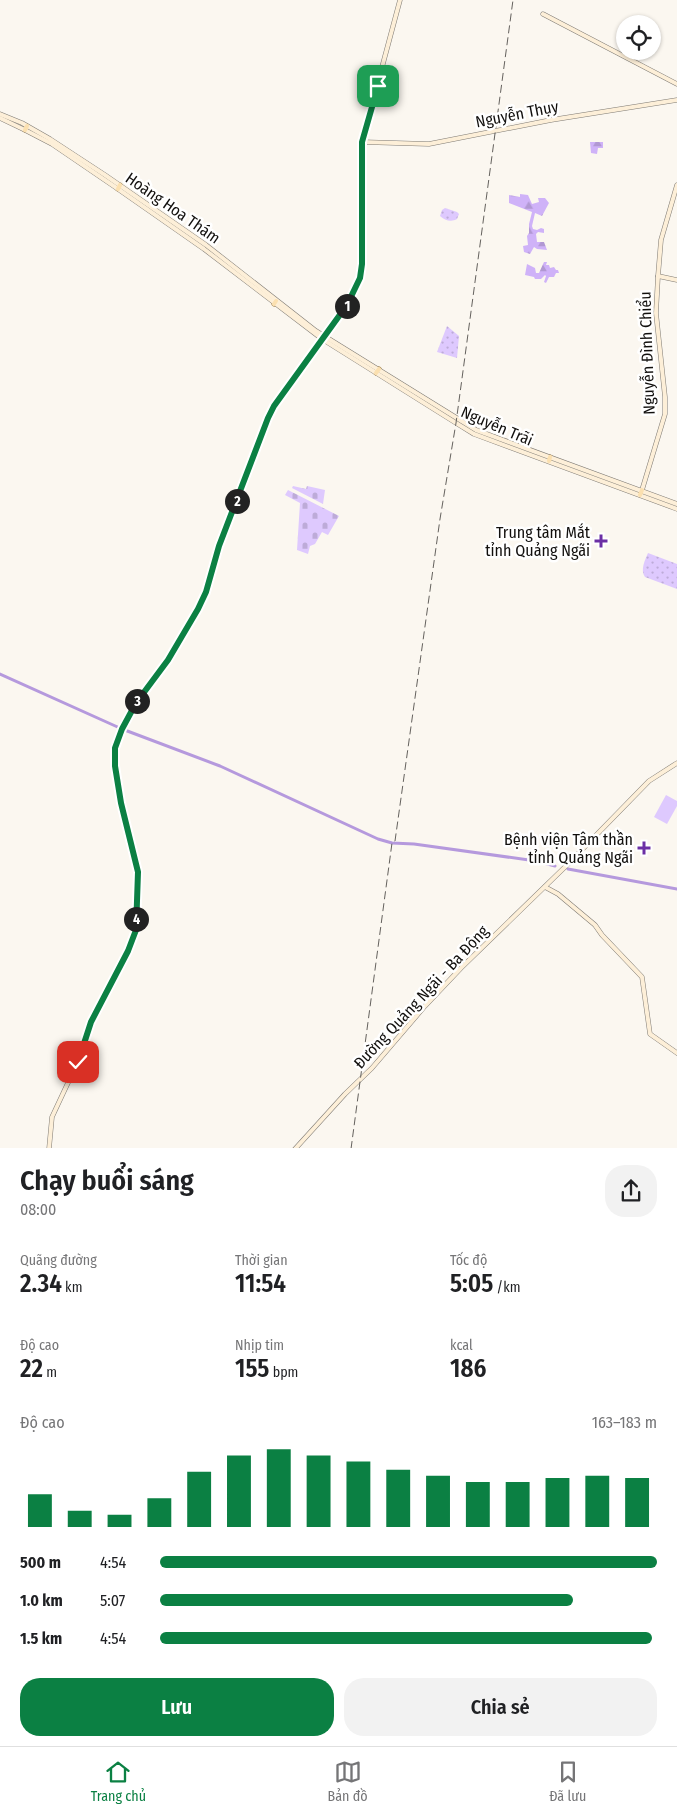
<!DOCTYPE html>
<html lang="vi">
<meta charset="utf-8">
<style>
body{margin:0;font-family:"Fira Sans Condensed",sans-serif;background:#f2f2f2;color:#202124;height:100vh;display:flex;flex-direction:column;font-size:19px;white-space:nowrap}
*{box-sizing:border-box;margin:0}
p{font-size:16px;color:#757577}
.icon{flex:none;width:28px;height:28px;fill:none;stroke:currentColor;stroke-width:2;stroke-linecap:round;stroke-linejoin:round}
.map{position:relative;height:1148px;overflow:hidden}
.side{display:flex;flex-direction:column;background:#fff;flex:1}
.side>*{flex:none}
.fabs{position:absolute;left:616px;top:15px;display:grid;gap:10px}
.fabs a{display:grid;place-items:center;width:45px;height:45px;border-radius:50%;background:#fff;box-shadow:0 1px 4px #0004;font-size:25px}
.pin{position:absolute;display:grid;place-items:center;width:42px;height:42px;color:#fff;margin:-21px;border-radius:10px;box-shadow:0 2px 8px #0006}
.km{position:absolute;width:25px;height:25px;margin:-12px;border-radius:50%;background:#222;color:#fff;font-size:14px;line-height:25px;text-align:center}
.round{display:grid;place-items:center;flex:none;width:52px;height:52px;border-radius:20px;background:#f2f2f2}
.overview{display:flex;align-items:center;justify-content:space-between;height:85px;padding:0 20px}
h1{font-size:28px;font-weight:600;line-height:38px}
.stats{display:grid;grid-template-columns:repeat(3,1fr);gap:8px;height:85px;padding:5px 20px}
.stats div{display:grid;align-content:center}
.stats b{font-size:25px;font-weight:600}
.stats small{font-size:14px;font-weight:400}
.stats p{font-size:14px}
.chart{height:140px;padding:10px 20px}
.chart p{display:flex;justify-content:space-between}
.chart svg{width:100%;height:90px;margin-top:5px;stroke:#0b8043;stroke-width:6}
.cta{display:flex;gap:10px;margin-top:auto;padding:10px 20px}
.cta a{flex:1;height:58px;border-radius:20px;background:#0b8043;color:#fff;font-size:20px;font-weight:600;line-height:58px;text-align:center}
.cta a+a{background:#f2f2f2;color:#202124}
ul{padding:0 20px;list-style:none;font-size:16px}
li{display:grid;grid-template-columns:80px 60px 1fr;align-items:center;height:38px}
li i{height:12px;border-radius:6px;background:#0b8043}
.tabs{display:flex;justify-content:space-around;align-items:center;height:70px;border-top:1px solid #e0e0e0;background:#fff;font-size:14px;color:#757577}
.tabs a{display:grid;justify-items:center;gap:2px}
.tabs .active{color:#0b8043}
.map>svg:first-child{display:block}
.forest{fill:url(#forest-firs)}
.cemetery{fill:url(#cemetery-stones)}
.park{fill:url(#park-dots)}
.garden{fill:#dec9fe}
.lines{fill:none;stroke-linecap:round;stroke-linejoin:round}
.canal{stroke:#b599dd;stroke-width:3}
.secondary-casing{stroke:#7e7a74;stroke-width:5}
.primary-casing{stroke:#a88955;stroke-width:5}
.secondary{stroke:#fdefd8;stroke-width:4}
.primary{stroke:#fbe0b0;stroke-width:4}
.rail{stroke:#64615d;stroke-width:1;stroke-dasharray:8 4;stroke-linecap:butt}
.route-casing{stroke:#fff;stroke-width:10}
.route{stroke:#0b8043;stroke-width:6}
.poi-dot{fill:#6b2fa5;stroke:#fff;stroke-width:2}
.labels{text-anchor:middle;dominant-baseline:central;stroke-width:5;stroke-linejoin:round;paint-order:stroke}
.street-label{font-size:16px;fill:#110f0d;stroke:#fff}
.poi-label{font-size:16px;fill:#110f0d;stroke:#fff;text-anchor:end}
</style>
<div class="map">
<svg width="677" height="1149" viewBox="0 0 677 1149">
<defs>
<pattern id="forest-firs" width="22" height="20" patternUnits="userSpaceOnUse" patternTransform="scale(1.25)"><rect width="22" height="20" fill="#cfb2f8"/><path d="M5 1l3.5 6h-7zM16 11l3.5 6h-7z" fill="#b198d3"/></pattern>
<pattern id="cemetery-stones" width="16" height="16" patternUnits="userSpaceOnUse" patternTransform="scale(1.25)"><rect width="16" height="16" fill="#dec9fe"/><path d="M2 7V4a2 2 0 0 1 4 0v3zM10 15v-3a2 2 0 0 1 4 0v3z" fill="#bdabd8"/></pattern>
<pattern id="park-dots" width="8" height="8" patternUnits="userSpaceOnUse" patternTransform="scale(1.25)"><rect width="8" height="8" fill="#dec9fe"/><path d="M2 2h.1M6 6h.1" fill="none" stroke="#bdabd8" stroke-width="1.8" stroke-linecap="round"/></pattern>
</defs>
<rect width="100%" height="100%" fill="#fbf7f0"/>
<g class="forest">
<polygon points="590,142 603,142 603,148 598,148 597,154 591,153"/>
<polygon points="520,194 528,195 532,204 539,202 538,198 545,198 549,203 542,216 535,213 532,226 533,229 537,230 541,228 544,229 544,233 538,232 536,234 537,242 544,242 547,250 537,249 534,247 530,254 524,252 523,246 528,245 527,236 529,233 529,224 532,212 509,203 509,195 520,197"/>
<polygon points="544,262 547,262 546,265 549,265 550,268 554,267 556,270 558,270 559,273 556,273 554,277 549,277 546,283 544,282 546,276 545,275 541,279 535,279 534,277 525,275 527,264 535,268 536,273 539,273"/>
</g>
<g class="cemetery">
<polygon points="293,486 306,489 307,486 325,490 323,504 292,488"/>
<polygon points="288,490 339,516 328,535 322,532 315,544 310,546 308,554 297,550 300,503 285,495"/>
</g>
<g class="park">
<path d="M445,208L457,212L459,214L457,219C452,222 445,221 440,216L442,210Z"/>
<polygon points="447,326 459,336 457,358 437,352"/>
<path d="M648,553L677,564V589L645,577C640,570 645,560 648,553Z"/>
</g>
<polygon class="garden" points="666,795 677,801 677,806 667,824 654,817"/>
<g class="lines">
<g class="canal">
<polyline points="0,674 122,729 220,766 378,839 392,843 414,844 536,861 555,866"/>
<polyline points="568,869 677,889"/>
</g>
<g class="secondary-casing">
<g id="secondary">
<polyline points="543,14 677,84"/>
<polyline points="0,114 22,123 50,139 105,175 206,245 316,331 476,430 677,504"/>
<polyline points="0,118 25,130 52,144 118,189 204,249 322,339 456,423 474,434 677,509"/>
<polyline points="362,142 429,144 551,120 677,100"/>
<polyline points="658,276 677,280"/>
<polyline points="642,490 665,414 665,397 656,313 658,276 661,240 677,185"/>
<polyline points="545,887 558,894 595,925 602,935 642,977 650,1034 677,1053"/>
<polyline points="49,1149 52,1117 81,1055 91,1022 128,951 136,930 138,872 121,803 115,766 115,748 122,729 136,703 168,660 198,609 206,592 219,546 268,418 274,406 347,305 360,278 362,264 362,142 400,0"/>
<polyline points="295,1149 345,1094 372,1068 425,1006 461,968 566,866 649,781 677,763"/>
</g>
</g>
<g class="primary-casing">
<g id="primary">
<polyline points="25,130 27,126"/>
<polyline points="118,189 120,185"/>
<polyline points="274,304 276,301"/>
<polyline points="376,373 379,369"/>
<polyline points="549,461 550,457"/>
<polyline points="640,495 642,490"/>
</g>
</g>
<use href="#secondary" class="secondary"/>
<use href="#primary" class="primary"/>
<polyline class="rail" points="351,1149 392,843 395,841 440,519 456,423 513,0"/>
</g>
<g class="lines">
<g class="route-casing">
<polyline id="route" points="78,1062 91,1022 128,951 136,930 138,872 121,803 115,766 115,748 122,729 136,703 168,660 198,609 206,592 219,546 268,418 274,406 347,305 360,278 362,264 362,142 378,86"/>
</g>
<use href="#route" class="route"/>
</g>
<g class="poi-dot">
<path d="M598.5 533.5h5v5h5v5h-5v5h-5v-5h-5v-5h5z"/>
<path d="M641.5 840.5h5v5h5v5h-5v5h-5v-5h-5v-5h5z"/>
</g>
<g class="labels">
<g class="street-label">
<text transform="translate(517 114) rotate(-11)">Nguyễn Thụy</text>
<text transform="translate(173 208) rotate(35)">Hoàng Hoa Thám</text>
<text transform="translate(647 353) rotate(-92)">Nguyễn Đình Chiểu</text>
<text transform="translate(497 426) rotate(23)">Nguyễn Trãi</text>
<text transform="translate(421 997) rotate(-47)">Đường Quảng Ngãi - Ba Động</text>
</g>
<g class="poi-label">
<text x="590" y="532">Trung tâm Mắt<tspan x="590" dy="18">tỉnh Quảng Ngãi</tspan></text>
<text x="633" y="839">Bệnh viện Tâm thần<tspan x="633" dy="18">tỉnh Quảng Ngãi</tspan></text>
</g>
</g>
</svg>
<div class="fabs">
<a><svg class="icon" aria-label="locate" viewBox="0 0 24 24"><circle cx="12" cy="12" r="6"/><path d="M12 2v4M12 18v4M2 12h4M18 12h4"/></svg></a>
</div>
<div class="pin" style="left:378px;top:86px;background:#1e9e55"><svg class="icon" aria-label="arrive" viewBox="0 0 24 24"><path d="M6 21V4h12l-3 4 3 4H6"/></svg></div>
<div class="pin" style="left:78px;top:1062px;background:#d93025"><svg class="icon" aria-label="check" viewBox="0 0 24 24"><path d="M5 12l5 5 9-10"/></svg></div>
<b class="km" style="left:347px;top:306px">1</b>
<b class="km" style="left:237px;top:501px">2</b>
<b class="km" style="left:137px;top:701px">3</b>
<b class="km" style="left:136px;top:919px">4</b>
</div>
<section class="side">
<div class="overview"><div><h1>Chạy buổi sáng</h1><p>08:00</p></div><a class="round"><svg class="icon" aria-label="share" viewBox="0 0 24 24"><path d="M12 15V3M7 8l5-5 5 5M5 13v7h14v-7"/></svg></a></div>
<div class="stats">
<div><p>Quãng đường</p><b>2.34<small> km</small></b></div>
<div><p>Thời gian</p><b>11:54</b></div>
<div><p>Tốc độ</p><b>5:05<small> /km</small></b></div>
</div>
<div class="stats">
<div><p>Độ cao</p><b>22<small> m</small></b></div>
<div><p>Nhịp tim</p><b>155<small> bpm</small></b></div>
<div><p>kcal</p><b>186</b></div>
</div>
<div class="chart"><p><span>Độ cao</span>163–183 m</p>
<svg viewBox="0 0 160 44" preserveAspectRatio="none"><path d="M5 44V28M15 44V36M25 44V38M35 44V30M45 44V17M55 44V9M65 44V6M75 44V9M85 44V12M95 44V16M105 44V19M115 44V22M125 44V22M135 44V20M145 44V19M155 44V20"/></svg>
</div>
<ul>
<li><b>500 m</b>4:54<i style="width:100%"></i></li>
<li><b>1.0 km</b>5:07<i style="width:83%"></i></li>
<li><b>1.5 km</b>4:54<i style="width:99%"></i></li>
</ul>
<div class="cta"><a>Lưu</a><a>Chia sẻ</a></div>
</section>
<nav class="tabs">
<a class="active"><svg class="icon" aria-label="home" viewBox="0 0 24 24"><path d="M3 11l9-7 9 7M6 9v11h12V9"/></svg>Trang chủ</a>
<a><svg class="icon" aria-label="map" viewBox="0 0 24 24"><path d="M3 6l6-2 6 2 6-2v14l-6 2-6-2-6 2zM9 4v14M15 6v14"/></svg>Bản đồ</a>
<a><svg class="icon" aria-label="saved" viewBox="0 0 24 24"><path d="M7 4h10v16l-5-4-5 4z"/></svg>Đã lưu</a>
</nav>
